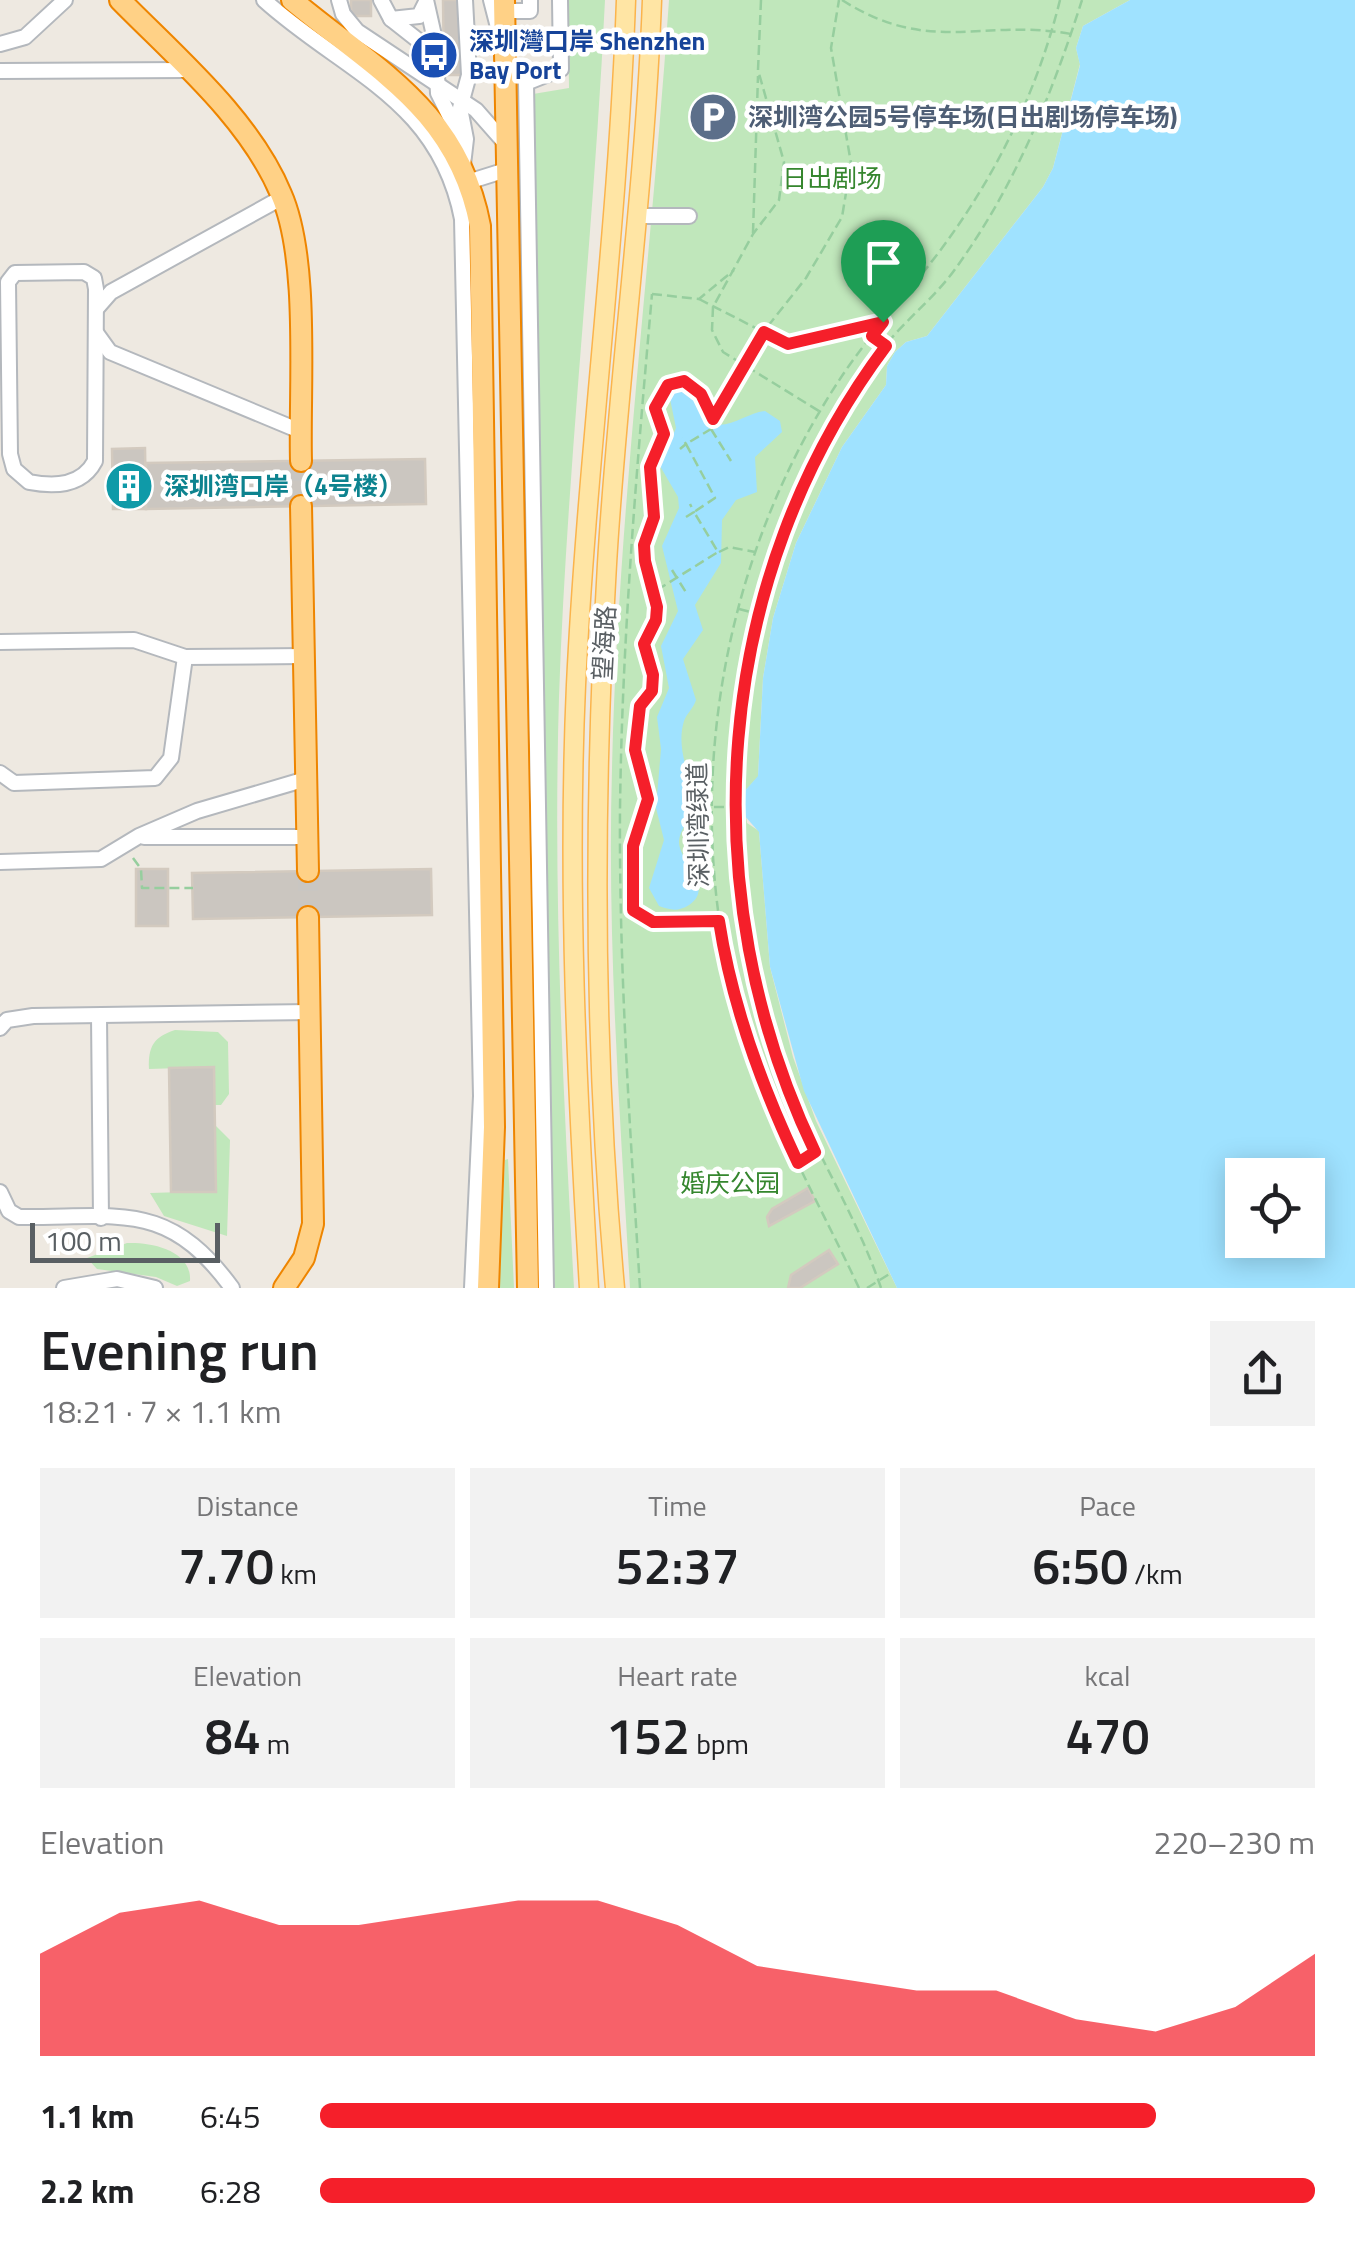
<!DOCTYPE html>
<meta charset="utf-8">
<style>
body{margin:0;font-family:"Titillium Web","Noto Sans SC",sans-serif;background:#f2f2f2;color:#202124;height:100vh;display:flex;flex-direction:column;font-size:38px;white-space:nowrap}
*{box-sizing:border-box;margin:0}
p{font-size:32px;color:#757577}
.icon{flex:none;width:55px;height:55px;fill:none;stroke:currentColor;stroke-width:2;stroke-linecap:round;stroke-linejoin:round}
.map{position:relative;height:1288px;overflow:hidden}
.details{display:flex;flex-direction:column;background:#fff;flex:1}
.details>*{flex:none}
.fabs{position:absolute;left:1225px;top:1158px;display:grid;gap:20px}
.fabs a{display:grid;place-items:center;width:100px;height:100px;border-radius:0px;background:#fff;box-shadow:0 5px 25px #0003;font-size:50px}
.scale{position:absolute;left:30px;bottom:25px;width:190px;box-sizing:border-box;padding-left:10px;border:5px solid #595f63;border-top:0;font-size:28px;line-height:35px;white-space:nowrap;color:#595f63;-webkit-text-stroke:8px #fff;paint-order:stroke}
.pin{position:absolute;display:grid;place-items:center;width:85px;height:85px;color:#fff;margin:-102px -42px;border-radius:50% 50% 50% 0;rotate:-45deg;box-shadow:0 0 10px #0007}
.pin .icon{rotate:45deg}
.round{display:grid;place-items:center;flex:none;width:105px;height:105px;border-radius:0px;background:#f2f2f2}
.headline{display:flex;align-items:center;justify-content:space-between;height:170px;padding:0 40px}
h1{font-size:55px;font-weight:600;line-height:75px}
.stats{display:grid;grid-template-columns:repeat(3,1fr);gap:15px;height:170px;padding:10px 40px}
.stats div{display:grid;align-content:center;border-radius:0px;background:#f2f2f2;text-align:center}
.stats b{font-size:50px;font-weight:600}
.stats small{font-size:28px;font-weight:400}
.stats p{font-size:28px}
.chart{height:280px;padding:20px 40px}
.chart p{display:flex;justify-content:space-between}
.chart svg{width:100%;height:180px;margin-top:10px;fill:#f51f2a;opacity:.7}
ul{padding:0 40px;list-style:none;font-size:32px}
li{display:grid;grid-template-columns:160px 120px 1fr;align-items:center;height:75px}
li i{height:25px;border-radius:12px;background:#f51f2a}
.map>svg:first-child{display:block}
.green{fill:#c0e7bb}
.water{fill:#9fe2ff;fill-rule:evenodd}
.building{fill:#cbc6c0;stroke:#d3cabf;stroke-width:2.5}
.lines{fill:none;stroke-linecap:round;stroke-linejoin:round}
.highway-tunnel{stroke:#c9c6c2;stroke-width:20;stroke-dasharray:20 10;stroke-linecap:butt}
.minor-casing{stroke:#b4b8bd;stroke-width:18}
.major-casing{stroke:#fbb44c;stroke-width:21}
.highway-casing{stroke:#ee8500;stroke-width:24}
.path{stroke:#96ce9e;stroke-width:2.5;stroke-dasharray:10 5;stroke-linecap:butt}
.minor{stroke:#fff;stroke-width:14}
.major{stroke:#ffe5a4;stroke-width:18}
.highway{stroke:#ffd186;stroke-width:20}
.route-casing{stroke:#fff;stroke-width:20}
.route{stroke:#f51f2a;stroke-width:12}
.labels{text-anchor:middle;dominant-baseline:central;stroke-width:9;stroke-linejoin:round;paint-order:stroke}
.transit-label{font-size:25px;font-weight:bold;fill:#164399;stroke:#fff;text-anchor:start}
.service-label{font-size:25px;font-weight:bold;fill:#4e5e75;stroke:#fff;text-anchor:start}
.park-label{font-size:25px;fill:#35862e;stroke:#fff}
.culture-label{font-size:25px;font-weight:bold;fill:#0d838f;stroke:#fff;text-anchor:start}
.street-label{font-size:25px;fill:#595f63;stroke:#fff}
</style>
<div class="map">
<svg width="1355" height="1288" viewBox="0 0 1355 1288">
<rect width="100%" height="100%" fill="#eee9e1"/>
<g class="green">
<path d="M568,0H605C594,232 567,464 559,697C553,894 563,1091 574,1288H554L533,94L569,88Z"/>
<path d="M669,0H1130L1083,26L1076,48L1080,64L1053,168L1043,187L927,336L906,342L895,352L887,366L886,385L842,447L796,543L773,618L763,678L758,777L743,793L747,823L759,831L770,967L793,1057L816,1121L897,1288H630C620,1115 607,941 612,768C618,511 652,256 669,0Z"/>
<path d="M175,1030L218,1032L228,1042L229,1094L221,1105H214L213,1067L149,1069C148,1046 154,1037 175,1030Z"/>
<polygon points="214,1124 230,1140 227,1236 164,1216 150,1193 215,1191"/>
<polygon points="508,1159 514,1288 498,1288 505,1160"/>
<path d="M127,1243C151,1242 192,1250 190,1281L177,1286L156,1277L97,1269L87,1258Z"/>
</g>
<g class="water">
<path d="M1130,0H1355V1288H897L804,1091L770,967L759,832L743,814V793L758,776L763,678L773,618L796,543L842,447L886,385L887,366L895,352L906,342L927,336L1043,187L1053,168L1080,65L1076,48L1083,26ZM1308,1175V1240H1242V1175Z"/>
<path d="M676,391L693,393C698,401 697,409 703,416C720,438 746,412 765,411L780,421L782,432L755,457L757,492L736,500L722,520L721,563L695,605L703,630L683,659L696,700C693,709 687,713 684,721C675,750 692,781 698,806C691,817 680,829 679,841C678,862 716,887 689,905C678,912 670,910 659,906L649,888L664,840L656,808L661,749L657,717L669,688L661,646L678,611L662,546L679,508L678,497L660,466L676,428L669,394Z"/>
</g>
<g class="building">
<rect x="351" y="0" width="20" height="16"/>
<polygon points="443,0 463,0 464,75 444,75"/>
<polygon points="550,36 550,48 519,49 518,37"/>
<polygon points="868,257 881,268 862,295 848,284"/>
<polygon points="145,448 146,509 113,509 112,449"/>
<polygon points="425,459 426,504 146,509 146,463"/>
<rect x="136" y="869" width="32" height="57"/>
<polygon points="431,869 432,915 193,919 192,873"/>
<polygon points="214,1067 216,1192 171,1192 169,1068"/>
<polygon points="808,1188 815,1201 769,1226 767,1217 772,1209"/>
<polygon points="829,1250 838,1264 800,1288 788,1288 791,1275"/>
</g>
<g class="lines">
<g class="highway-tunnel">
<polyline points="301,461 301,506"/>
<polyline points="308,871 308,917"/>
</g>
<g class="minor-casing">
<g id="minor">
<path d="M264,0C345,73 439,99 462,219L481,1096L472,1288"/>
<polyline points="339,0 343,14 357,31 476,110 506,144"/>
<polyline points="381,0 391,19 424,45 434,78"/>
<polyline points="426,0 435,40 438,93 463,143"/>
<polyline points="491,0 500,35"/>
<polyline points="504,11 530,11 530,0"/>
<polyline points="391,19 419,16 426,2"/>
<polyline points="0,44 25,37 65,0"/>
<polyline points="0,71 188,70"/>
<polyline points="463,165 466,139 460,108 469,75 465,0"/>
<polyline points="471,181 506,170"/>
<polyline points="640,216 689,216"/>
<path d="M84,272L94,278L96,289L95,461C82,486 55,487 29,482L14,469L10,454L8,282L15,273Z"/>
<polyline points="97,308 111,292 283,197"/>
<polyline points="97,334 110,352 300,431"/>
<polyline points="0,642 134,640 185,657 304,656"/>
<polyline points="0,773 14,783 155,778 171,758 185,657"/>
<polyline points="144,837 307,837"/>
<polyline points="0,862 101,859 139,836 197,811 306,779"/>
<polyline points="99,1016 101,1218"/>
<polyline points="0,1028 7,1020 33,1016 310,1012"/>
<path d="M0,1192L9,1211L19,1217C119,1218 167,1199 232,1288"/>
<polyline points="64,1288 117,1279 155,1288"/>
<polyline points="546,1288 526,83 561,69 560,0"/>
</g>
</g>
<g class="major-casing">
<g id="major">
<path d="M589,1288C577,1087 567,887 576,685C587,456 618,229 626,0"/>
<path d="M615,1288C593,1047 593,806 607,564C618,376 645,189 652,0"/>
</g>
</g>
<g class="highway-casing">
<g id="highway">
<path d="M120,0C176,57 250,119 281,194C310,260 299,387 301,461"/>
<path d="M292,0C376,70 458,110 480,226L494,1127L488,1288"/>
<polyline points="504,0 528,1288"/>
<polyline points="301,506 308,871"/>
<polyline points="284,1288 304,1258 313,1224 308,917"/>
</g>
</g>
<g class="path">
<polyline points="761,0 758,70 784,162 779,200 753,234 713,307 712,330 723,352 819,411"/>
<path d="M842,0C930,56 982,18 1071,34"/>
<polyline points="753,233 758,76"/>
<polyline points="877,273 905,292"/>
<polyline points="652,294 699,299 734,270"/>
<polyline points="699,299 789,345 879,323"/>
<polyline points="711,429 731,461"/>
<polyline points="680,449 686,444 682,438"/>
<polyline points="686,517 694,512 690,504"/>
<polyline points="719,552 729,547 755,552"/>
<polyline points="672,570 687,594"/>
<polyline points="657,590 718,552 694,512 715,498 686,444 711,429 712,422"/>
<polyline points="739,609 755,613"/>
<polyline points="714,807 735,807"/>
<polyline points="133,858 141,869 142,888 193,888"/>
<polyline points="717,921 653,923 633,910 632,903 633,846 648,799 635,750 640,707 651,691 653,675 644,644 656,620 656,591 645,561 647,531 655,517 650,467 663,434 655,408 668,385 685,381 701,394 713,419 764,331 806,278 842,217 851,163 831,48 839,0"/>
<polyline points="734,993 756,987"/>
<polyline points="799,1162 821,1148"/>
<path d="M640,1288C630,1129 619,969 620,810C622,638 637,465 652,294"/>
<path d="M859,1288C823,1211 780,1136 752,1055C675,835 711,576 838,382C867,337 904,298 936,256C994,180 1037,93 1060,0"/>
<polyline points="867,1288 891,1273"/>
<path d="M881,1288C853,1205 802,1133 774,1047C693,804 738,574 873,362C895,328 929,304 953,272C1014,189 1051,97 1082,0"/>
</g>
<use href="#minor" class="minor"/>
<use href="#major" class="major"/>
<use href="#highway" class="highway"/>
</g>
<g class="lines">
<g class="route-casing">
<path id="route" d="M883,322L872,336L886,346C712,578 690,892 815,1152L798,1163C761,1085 732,1006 719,921L653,922L633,910V846L648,799L635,750L640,706L652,691L653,675L644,644L656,620L657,607L645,561L644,545L654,517L650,467L664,434L655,408L668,385L684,381L701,394L713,419L764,332L788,344Z"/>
</g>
<use href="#route" class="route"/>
</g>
<defs>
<g id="bus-disc" transform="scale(2.5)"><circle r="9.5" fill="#1a4fb4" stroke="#fff"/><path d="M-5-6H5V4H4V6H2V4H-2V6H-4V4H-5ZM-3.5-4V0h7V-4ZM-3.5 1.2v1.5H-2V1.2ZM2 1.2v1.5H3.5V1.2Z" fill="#fff"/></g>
<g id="parking-disc" transform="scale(2.5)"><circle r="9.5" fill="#5c6f8a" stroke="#fff"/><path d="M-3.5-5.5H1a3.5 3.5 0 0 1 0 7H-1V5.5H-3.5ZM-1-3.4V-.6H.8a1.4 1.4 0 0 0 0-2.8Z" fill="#fff"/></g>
<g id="building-disc" transform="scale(2.5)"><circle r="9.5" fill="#0f9aa8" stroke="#fff"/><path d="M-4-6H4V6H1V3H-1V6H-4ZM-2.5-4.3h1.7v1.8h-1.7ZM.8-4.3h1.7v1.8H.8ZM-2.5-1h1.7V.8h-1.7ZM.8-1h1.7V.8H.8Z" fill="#fff"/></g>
</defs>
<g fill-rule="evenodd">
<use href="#bus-disc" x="434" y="55"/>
<use href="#parking-disc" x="713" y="117"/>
<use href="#building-disc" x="129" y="486"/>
</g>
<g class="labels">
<g class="transit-label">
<text x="469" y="41">深圳灣口岸 Shenzhen<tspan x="469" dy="29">Bay Port</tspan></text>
</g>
<g class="service-label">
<text x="748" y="117">深圳湾公园5号停车场(日出剧场停车场)</text>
</g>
<g class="park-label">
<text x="832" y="178">日出剧场</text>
<text x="730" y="1183">婚庆公园</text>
</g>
<g class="culture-label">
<text x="164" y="486">深圳湾口岸（4号楼）</text>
</g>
<g class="street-label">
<text transform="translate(604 643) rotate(-87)">望海路</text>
<text transform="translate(698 825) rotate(-91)">深圳湾绿道</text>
</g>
</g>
</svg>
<div class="fabs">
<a><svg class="icon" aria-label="locate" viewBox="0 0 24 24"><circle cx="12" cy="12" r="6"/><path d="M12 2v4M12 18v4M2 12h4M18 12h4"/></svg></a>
</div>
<div class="scale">100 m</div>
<div class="pin" style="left:883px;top:322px;background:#1e9e55"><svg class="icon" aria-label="arrive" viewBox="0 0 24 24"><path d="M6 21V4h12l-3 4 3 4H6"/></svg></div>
</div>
<section class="details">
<div class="headline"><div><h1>Evening run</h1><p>18:21 · 7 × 1.1 km</p></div><a class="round"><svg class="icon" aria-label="share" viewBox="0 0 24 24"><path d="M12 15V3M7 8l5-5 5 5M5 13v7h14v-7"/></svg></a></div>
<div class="stats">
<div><p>Distance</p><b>7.70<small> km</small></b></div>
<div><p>Time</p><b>52:37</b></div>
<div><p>Pace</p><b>6:50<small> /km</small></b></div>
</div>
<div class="stats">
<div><p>Elevation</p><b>84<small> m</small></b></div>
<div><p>Heart rate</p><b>152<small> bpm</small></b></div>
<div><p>kcal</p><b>470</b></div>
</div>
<div class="chart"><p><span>Elevation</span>220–230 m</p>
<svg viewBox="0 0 160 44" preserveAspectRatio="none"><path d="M0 44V19L10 9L20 6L30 12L40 12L50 9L60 6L70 6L80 12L90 22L100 25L110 28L120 28L130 35L140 38L150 32L160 19V44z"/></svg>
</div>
<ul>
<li><b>1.1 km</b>6:45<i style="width:84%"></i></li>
<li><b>2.2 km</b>6:28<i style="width:100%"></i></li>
</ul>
</section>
